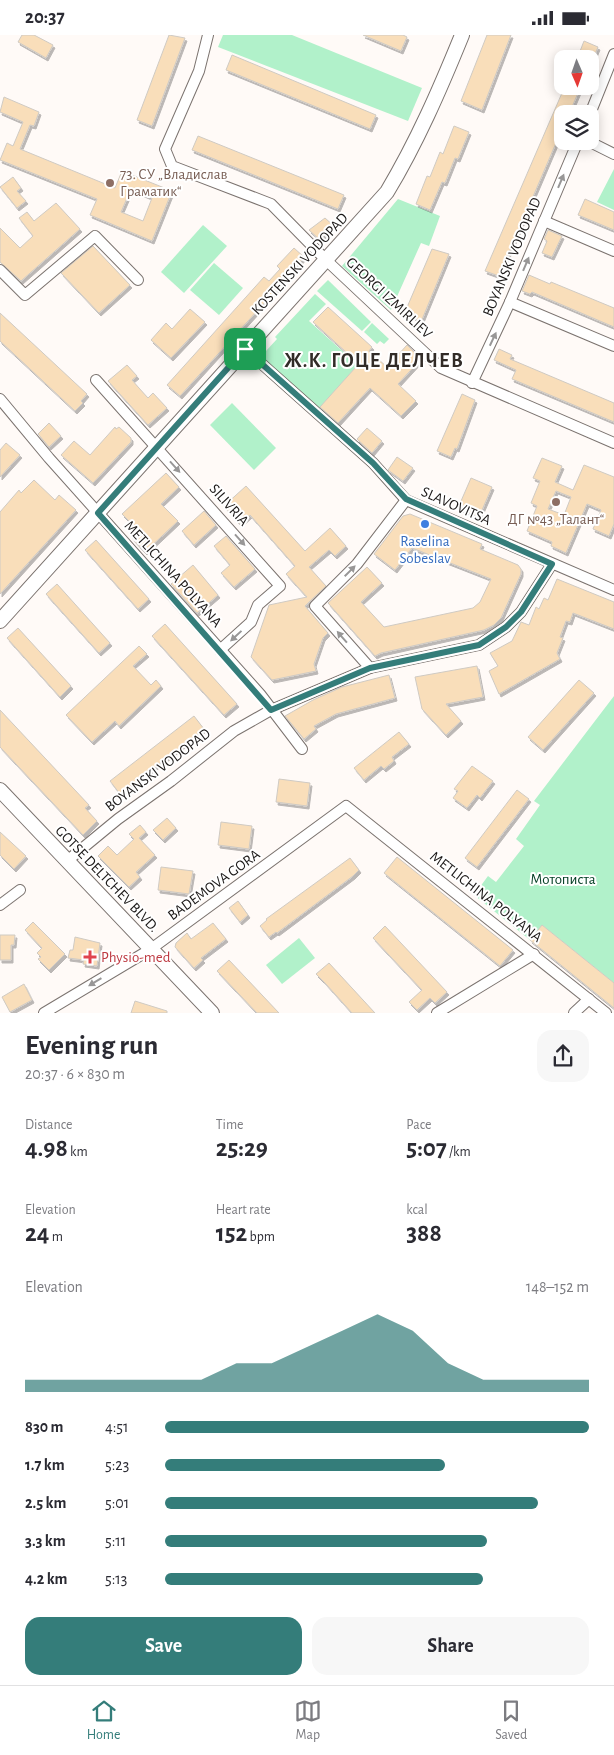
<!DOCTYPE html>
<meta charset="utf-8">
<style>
body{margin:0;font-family:"Alegreya Sans",sans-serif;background:#f7f7f7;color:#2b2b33;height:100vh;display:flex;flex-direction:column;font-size:19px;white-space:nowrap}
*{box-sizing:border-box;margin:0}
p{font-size:16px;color:#7c7c81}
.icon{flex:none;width:28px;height:28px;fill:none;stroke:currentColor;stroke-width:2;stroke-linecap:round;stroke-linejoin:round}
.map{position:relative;height:978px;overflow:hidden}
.panel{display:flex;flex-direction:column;background:#fff;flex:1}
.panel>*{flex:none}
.needle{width:32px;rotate:178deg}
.fabs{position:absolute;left:554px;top:15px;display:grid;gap:10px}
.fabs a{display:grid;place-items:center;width:45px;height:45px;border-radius:10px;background:#fff;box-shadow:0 2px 12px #0003;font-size:25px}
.pin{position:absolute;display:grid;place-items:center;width:42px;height:42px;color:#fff;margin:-21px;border-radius:10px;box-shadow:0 2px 8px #0006}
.round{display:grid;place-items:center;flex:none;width:52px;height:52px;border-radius:15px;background:#f7f7f7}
.headline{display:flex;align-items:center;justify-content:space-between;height:85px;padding:0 25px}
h1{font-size:28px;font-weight:700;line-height:38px}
.stats{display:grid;grid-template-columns:repeat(3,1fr);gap:8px;height:85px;padding:5px 25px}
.stats div{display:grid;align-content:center}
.stats b{font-size:25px;font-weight:700}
.stats small{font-size:14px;font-weight:400}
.stats p{font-size:14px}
.chart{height:140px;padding:10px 25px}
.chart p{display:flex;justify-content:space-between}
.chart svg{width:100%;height:90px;margin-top:5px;fill:#347d7a;opacity:.7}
.button{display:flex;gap:10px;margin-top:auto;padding:10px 25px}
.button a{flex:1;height:58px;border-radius:15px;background:#347d7a;color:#fff;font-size:20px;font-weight:700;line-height:58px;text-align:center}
.button a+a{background:#f7f7f7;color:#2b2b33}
ul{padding:0 25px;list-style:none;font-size:16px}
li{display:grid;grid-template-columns:80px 60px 1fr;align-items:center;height:38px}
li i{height:12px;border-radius:6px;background:#347d7a}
.status{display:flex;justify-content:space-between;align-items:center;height:35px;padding:0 25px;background:#fff;direction:ltr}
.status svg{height:14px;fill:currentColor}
.tab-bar{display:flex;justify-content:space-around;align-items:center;height:70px;border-top:1px solid #e1e1e2;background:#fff;font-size:14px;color:#7c7c81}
.tab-bar a{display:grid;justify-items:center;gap:2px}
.tab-bar .on{color:#347d7a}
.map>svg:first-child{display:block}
.green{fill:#b1f1ca}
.building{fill:#f9deba;stroke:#cfcac3;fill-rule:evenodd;filter:url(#shadow)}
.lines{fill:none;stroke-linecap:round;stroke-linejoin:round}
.minor-casing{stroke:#7b736f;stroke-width:12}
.tertiary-casing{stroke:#7b736f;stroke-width:16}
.minor{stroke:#fff;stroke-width:10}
.tertiary{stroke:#fff;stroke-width:14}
.oneway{fill:#989797}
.route-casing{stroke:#fff;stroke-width:10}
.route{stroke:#347d7a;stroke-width:6}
.education-dot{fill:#8d6e63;stroke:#fff;stroke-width:2}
.shop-dot{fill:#3f7fe0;stroke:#fff;stroke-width:2}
.health-dot{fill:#e0444e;stroke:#fff;stroke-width:2}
.labels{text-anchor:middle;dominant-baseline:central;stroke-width:4;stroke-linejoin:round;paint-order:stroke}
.education-label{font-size:15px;fill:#785e54;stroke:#fff;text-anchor:start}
.street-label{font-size:15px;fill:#1b1817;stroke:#fff}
.shop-label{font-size:15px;fill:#366cbe;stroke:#fff}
.park-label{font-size:15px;fill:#054026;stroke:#fff}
.health-label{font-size:15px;fill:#be3a42;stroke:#fff;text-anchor:start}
.district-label{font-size:20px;font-weight:bold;letter-spacing:1px;fill:#322c28;stroke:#fff}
</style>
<div class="status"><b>20:37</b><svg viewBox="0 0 49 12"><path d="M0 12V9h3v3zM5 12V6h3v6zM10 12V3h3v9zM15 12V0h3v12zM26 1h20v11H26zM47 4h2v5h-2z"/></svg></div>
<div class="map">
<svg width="614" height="978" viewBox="0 0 614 978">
<defs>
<filter id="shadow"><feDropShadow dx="2" dy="3" stdDeviation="0" flood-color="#0004"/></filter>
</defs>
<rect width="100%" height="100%" fill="#fffaf7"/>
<g class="green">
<polygon points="223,0 292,0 422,53 408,86 218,12"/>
<polygon points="614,134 614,175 597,167"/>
<polygon points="398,164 440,181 429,211 421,208 391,275 342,231"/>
<polygon points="203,190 227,211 184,258 161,237"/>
<polygon points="214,228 243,253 219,280 190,255"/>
<polygon points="328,245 371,287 362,296 317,256"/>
<polygon points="315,259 326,269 309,286 357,329 356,332 317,376 258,320 263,314 266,316 277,304 275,302"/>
<polygon points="372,288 389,304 384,309 380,306 377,309 364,297"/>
<polygon points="232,368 276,413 254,435 210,390"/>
<polygon points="614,661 614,948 542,890 530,905 474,860 488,841 496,847 524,811 516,804 540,770 534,766"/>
<polygon points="299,903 315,923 282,949 266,930"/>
</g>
<g class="building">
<polygon points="22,0 34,0 53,10 46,23 18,7"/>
<polygon points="169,0 185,3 152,91 137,85"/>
<polygon points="363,0 403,0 407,2 401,16"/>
<polygon points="487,0 511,0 482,75 461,66"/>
<polygon points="584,6 598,12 593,24 577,24"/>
<polygon points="232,20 376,80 370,94 226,35"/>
<polygon points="565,51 581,51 569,79 562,79 562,94 499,241 485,236"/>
<path d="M4,62L39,77L34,91L30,90L20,114L115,153L122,136L172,156L152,206L90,180L97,164L0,125L7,108L13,111L23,87L0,77ZM131,154L152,163L143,186L121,177Z"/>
<polygon points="454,91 469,97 458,124 455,123 445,148 442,147 430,175 416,169 427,141 430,142 440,117 443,119"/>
<polygon points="198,101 344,160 338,174 192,115"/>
<polygon points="13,142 21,153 17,156 26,166 17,173 0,152"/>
<polygon points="585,164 614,177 614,195 578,180"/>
<polygon points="56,168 80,194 21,246 0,227 0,193 20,213 33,201 19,183 27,177 34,186"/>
<polygon points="325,183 334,191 320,205 309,195"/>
<polygon points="548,195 562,201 552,222 542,218 547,206 544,204"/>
<polygon points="93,211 130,250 99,278 61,238"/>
<polygon points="294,213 304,222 292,236 290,235 275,252 277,254 180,361 167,350 264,242 269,246 280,234 277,231"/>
<polygon points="432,214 449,219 421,287 405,277"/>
<polygon points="529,240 550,249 551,247 614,273 614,292 532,257 530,259 522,256"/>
<polygon points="328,272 372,312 369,316 387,332 407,310 421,324 398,349 416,366 401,381 370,353 338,388 320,372 356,332 355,331 358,328 313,287"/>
<polygon points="190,274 205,287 171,323 151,305 166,288 172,294"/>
<polygon points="0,278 87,359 81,366 83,368 75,376 0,306"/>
<polygon points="499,314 512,320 510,324 614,368 614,387 512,344 516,335 494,325"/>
<polygon points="127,330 137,341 132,345 139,353 148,363 153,358 167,373 148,390 108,346"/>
<polygon points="462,359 475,365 457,414 455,413 451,422 437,416"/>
<polygon points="49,388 61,401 49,412 38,399"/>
<polygon points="115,392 116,394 119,392 131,403 131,407 93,448 61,420 74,406 90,420"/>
<polygon points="367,393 382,406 372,418 357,404"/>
<polygon points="6,408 20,420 0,442 0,415"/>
<polygon points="397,422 413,433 403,446 388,435"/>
<path d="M542,423L562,431L555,447L573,455L584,430L614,442V489L609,501L593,494L601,475L587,469L566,518L551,511L552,507L527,496L537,471L531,468L540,446L533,443ZM556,456L571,462L564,480L548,474Z"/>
<polygon points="166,438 179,452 161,469 178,486 145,517 132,503 139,496 122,479"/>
<polygon points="471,443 492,452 479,482 458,473"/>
<polygon points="34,445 55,465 59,460 76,475 0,559 0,477 19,455 21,458"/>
<polygon points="246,451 305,516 330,493 346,511 335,521 329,515 309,532 326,551 305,571 328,598 323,603 314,629 316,636 272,645 251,622 269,570 307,562 286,539 295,531 250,480 240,489 224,471"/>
<polygon points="204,476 216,490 194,510 182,496"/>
<polygon points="410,479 482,509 480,514 518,530 521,534 521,539 501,583 494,590 484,595 381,618 375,621 328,568 367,532 382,548 361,567 384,592 473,573 480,567 491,544 412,513 395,535 374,519 403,481"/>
<polygon points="226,501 255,534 234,552 221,538 230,530 214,511"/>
<polygon points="96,505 149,564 138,574 85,515"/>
<polygon points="193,530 218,560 197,578 171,549"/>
<polygon points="557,544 614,567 614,594 573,578 570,587 566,586 560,602 563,603 557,618 560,624 499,659 489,636 498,631 490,618 512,606 521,587 529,590 536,572 539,574 544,563 548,565"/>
<polygon points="57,549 110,608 99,618 46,559"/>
<polygon points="165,589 237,669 224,680 152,601"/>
<polygon points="18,593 71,651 60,662 7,603"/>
<polygon points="139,611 147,619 133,631 151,650 156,645 161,651 119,691 115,686 92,707 66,680"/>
<polygon points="477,631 483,662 446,669 461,686 446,700 422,674 415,642"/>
<polygon points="389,640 395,663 336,679 314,691 316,694 304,704 285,681 313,665 342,652"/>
<polygon points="579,645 594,658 543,715 528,702"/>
<polygon points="0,675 89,770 85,773 97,786 83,800 0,712"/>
<polygon points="194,681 204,694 120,759 110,746"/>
<polygon points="399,697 409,709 392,722 394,726 384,734 381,731 364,745 354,733"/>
<polygon points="472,731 493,746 480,763 477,760 467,773 453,763 458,756 454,754"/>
<polygon points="279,744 310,748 307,771 276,767"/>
<polygon points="517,755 529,764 477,832 465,823"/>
<polygon points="167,783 176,793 163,805 153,795"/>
<polygon points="221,787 252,791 249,814 218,810"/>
<polygon points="140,790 146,797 139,803 155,820 136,837 140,842 129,852 98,821 108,811 117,820 134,804 129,799"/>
<polygon points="0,797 26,821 14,834 0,820"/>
<polygon points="397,822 513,915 500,931 384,838"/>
<polygon points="350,823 359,835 353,841 277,898 276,897 269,902 260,891 267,885 266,884"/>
<polygon points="161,832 193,836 189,859 158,855"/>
<polygon points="238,866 248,880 240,887 229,873"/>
<polygon points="33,887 65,919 49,935 38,924 41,922 37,918 42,913 25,895"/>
<polygon points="213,888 226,904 201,923 203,925 194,933 175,912 176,908 187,898 191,904"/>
<polygon points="542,890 614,948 614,973 530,905"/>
<polygon points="385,891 447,957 435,968 430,963 417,975 409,967 422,955 373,903"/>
<polygon points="0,900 15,900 14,910 11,910 11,925 0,925"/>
<polygon points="75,902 100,908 97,931 83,929 84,925 68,923 70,915 73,915"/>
<polygon points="229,925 279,978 257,978 217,936"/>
<polygon points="329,928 375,978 352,978 325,948 316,939"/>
<polygon points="24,949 32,965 10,977 2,962"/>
<polygon points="135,966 167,976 167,978 131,978"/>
</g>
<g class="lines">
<g class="minor-casing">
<g id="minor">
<polyline points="208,0 199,36 165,114 172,131 271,169 325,224 441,333 614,408"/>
<polyline points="590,79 614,19"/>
<polyline points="588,106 614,119"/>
<polyline points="544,186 614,216"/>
<polyline points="0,235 25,260 95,201 138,245"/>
<polyline points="510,267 614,311"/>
<polyline points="245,314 373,428 406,465 614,555"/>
<polyline points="96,345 280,551 258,570 251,587 220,615"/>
<polyline points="472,348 510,267 578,106"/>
<polyline points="0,364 49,423 260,659 302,714"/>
<polyline points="370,633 315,571 357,529 406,465"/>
<polyline points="67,826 118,784 171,746 234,696 271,675 370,633 479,610 506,592 521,577 552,529"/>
<polyline points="0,870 20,855"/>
<polyline points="44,978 151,914 346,771 606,978"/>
<polyline points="437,978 534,919"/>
<polyline points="574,978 589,964"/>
</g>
</g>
<g class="tertiary-casing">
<g id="tertiary">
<path d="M0,586L387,157C417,107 440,54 462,0"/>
<polyline points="0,755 212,978"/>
</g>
</g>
<use href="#minor" class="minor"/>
<use href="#tertiary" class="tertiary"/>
</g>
<defs><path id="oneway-solid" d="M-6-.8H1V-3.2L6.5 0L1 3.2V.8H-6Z" transform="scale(1.25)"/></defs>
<g class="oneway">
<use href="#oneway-solid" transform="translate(561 146) rotate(-67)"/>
<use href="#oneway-solid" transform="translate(526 229) rotate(-67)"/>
<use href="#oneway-solid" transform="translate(493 304) rotate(-65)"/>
<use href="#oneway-solid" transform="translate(175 432) rotate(48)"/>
<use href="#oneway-solid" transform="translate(240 505) rotate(48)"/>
<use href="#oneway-solid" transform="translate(350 536) rotate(-45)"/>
<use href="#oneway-solid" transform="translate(236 601) rotate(137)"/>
<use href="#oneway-solid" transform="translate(342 602) rotate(-131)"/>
<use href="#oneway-solid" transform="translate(95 947) rotate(149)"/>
</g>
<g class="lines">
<g class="route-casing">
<polygon id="route" points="245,314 373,428 406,464 552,529 521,577 506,592 479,610 370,633 271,675 98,478"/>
</g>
<use href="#route" class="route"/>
</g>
<g class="education-dot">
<circle cx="110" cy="148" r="5"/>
<circle cx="556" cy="467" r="5"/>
</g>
<circle class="shop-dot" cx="425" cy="489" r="5"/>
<path class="health-dot" d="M87.5 914.5h5v5h5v5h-5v5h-5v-5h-5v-5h5z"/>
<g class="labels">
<g class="education-label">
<text x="120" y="139">73. СУ „Владислав<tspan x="120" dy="17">Граматик“</tspan></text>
<text x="556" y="484" text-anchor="middle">ДГ №43 „Талант“</text>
</g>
<g class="street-label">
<text transform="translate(512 222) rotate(-67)">BOYANSKI VODOPAD</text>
<text transform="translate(300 229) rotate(-47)">KOSTENSKI VODOPAD</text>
<text transform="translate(389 263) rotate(43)">GEORGI IZMIRLIEV</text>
<text transform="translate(229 470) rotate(48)">SILIVRIA</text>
<text transform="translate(456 471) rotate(24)">SLAVOVITSA</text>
<text transform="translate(173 539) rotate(48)">METLICHINA POLYANA</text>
<text transform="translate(158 735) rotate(-37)">BOYANSKI VODOPAD</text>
<text transform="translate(107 844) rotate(46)">GOTSE DELTCHEV BLVD.</text>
<text transform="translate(214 850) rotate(-36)">BADEMOVA GORA</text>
<text transform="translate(486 862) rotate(38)">METLICHINA POLYANA</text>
</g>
<g class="shop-label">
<text x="425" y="506">Raselina<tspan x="425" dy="17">Sobeslav</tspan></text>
</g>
<g class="park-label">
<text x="563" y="844">Мотописта</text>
</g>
<g class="health-label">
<text x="101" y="922">Physio-med</text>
</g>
<g class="district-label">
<text x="374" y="326">Ж.К. ГОЦЕ ДЕЛЧЕВ</text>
</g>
</g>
</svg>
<div class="fabs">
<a><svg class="needle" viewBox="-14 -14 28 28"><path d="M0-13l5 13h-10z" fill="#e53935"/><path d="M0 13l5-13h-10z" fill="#7c7c81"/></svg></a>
<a><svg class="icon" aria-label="layers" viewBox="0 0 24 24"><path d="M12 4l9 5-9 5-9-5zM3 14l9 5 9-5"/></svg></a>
</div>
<div class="pin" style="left:245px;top:314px;background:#1e9e55"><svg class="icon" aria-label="arrive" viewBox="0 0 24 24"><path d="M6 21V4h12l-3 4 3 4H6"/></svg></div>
</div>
<section class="panel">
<div class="headline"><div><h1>Evening run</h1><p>20:37 · 6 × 830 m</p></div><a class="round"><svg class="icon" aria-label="share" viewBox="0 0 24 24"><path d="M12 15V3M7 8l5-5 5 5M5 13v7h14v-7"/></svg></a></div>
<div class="stats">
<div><p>Distance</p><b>4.98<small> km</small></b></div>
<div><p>Time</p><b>25:29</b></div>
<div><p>Pace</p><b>5:07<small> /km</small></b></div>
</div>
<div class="stats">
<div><p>Elevation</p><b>24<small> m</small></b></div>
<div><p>Heart rate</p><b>152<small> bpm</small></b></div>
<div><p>kcal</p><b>388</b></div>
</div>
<div class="chart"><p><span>Elevation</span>148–152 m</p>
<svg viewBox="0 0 160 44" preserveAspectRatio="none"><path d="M0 44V38L10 38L20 38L30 38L40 38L50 38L60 30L70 30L80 22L90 14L100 6L110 14L120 30L130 38L140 38L150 38L160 38V44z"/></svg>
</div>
<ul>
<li><b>830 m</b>4:51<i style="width:100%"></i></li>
<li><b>1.7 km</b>5:23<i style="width:66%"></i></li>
<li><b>2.5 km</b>5:01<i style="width:88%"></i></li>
<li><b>3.3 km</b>5:11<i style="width:76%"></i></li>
<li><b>4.2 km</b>5:13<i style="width:75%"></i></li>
</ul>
<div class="button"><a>Save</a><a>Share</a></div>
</section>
<nav class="tab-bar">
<a class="on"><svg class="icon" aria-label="home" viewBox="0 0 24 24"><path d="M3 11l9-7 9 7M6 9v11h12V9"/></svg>Home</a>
<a><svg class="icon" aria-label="map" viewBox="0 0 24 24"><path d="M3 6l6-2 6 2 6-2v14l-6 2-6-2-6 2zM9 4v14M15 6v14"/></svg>Map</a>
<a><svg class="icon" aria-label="saved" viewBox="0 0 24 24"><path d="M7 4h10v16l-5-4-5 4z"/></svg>Saved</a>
</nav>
